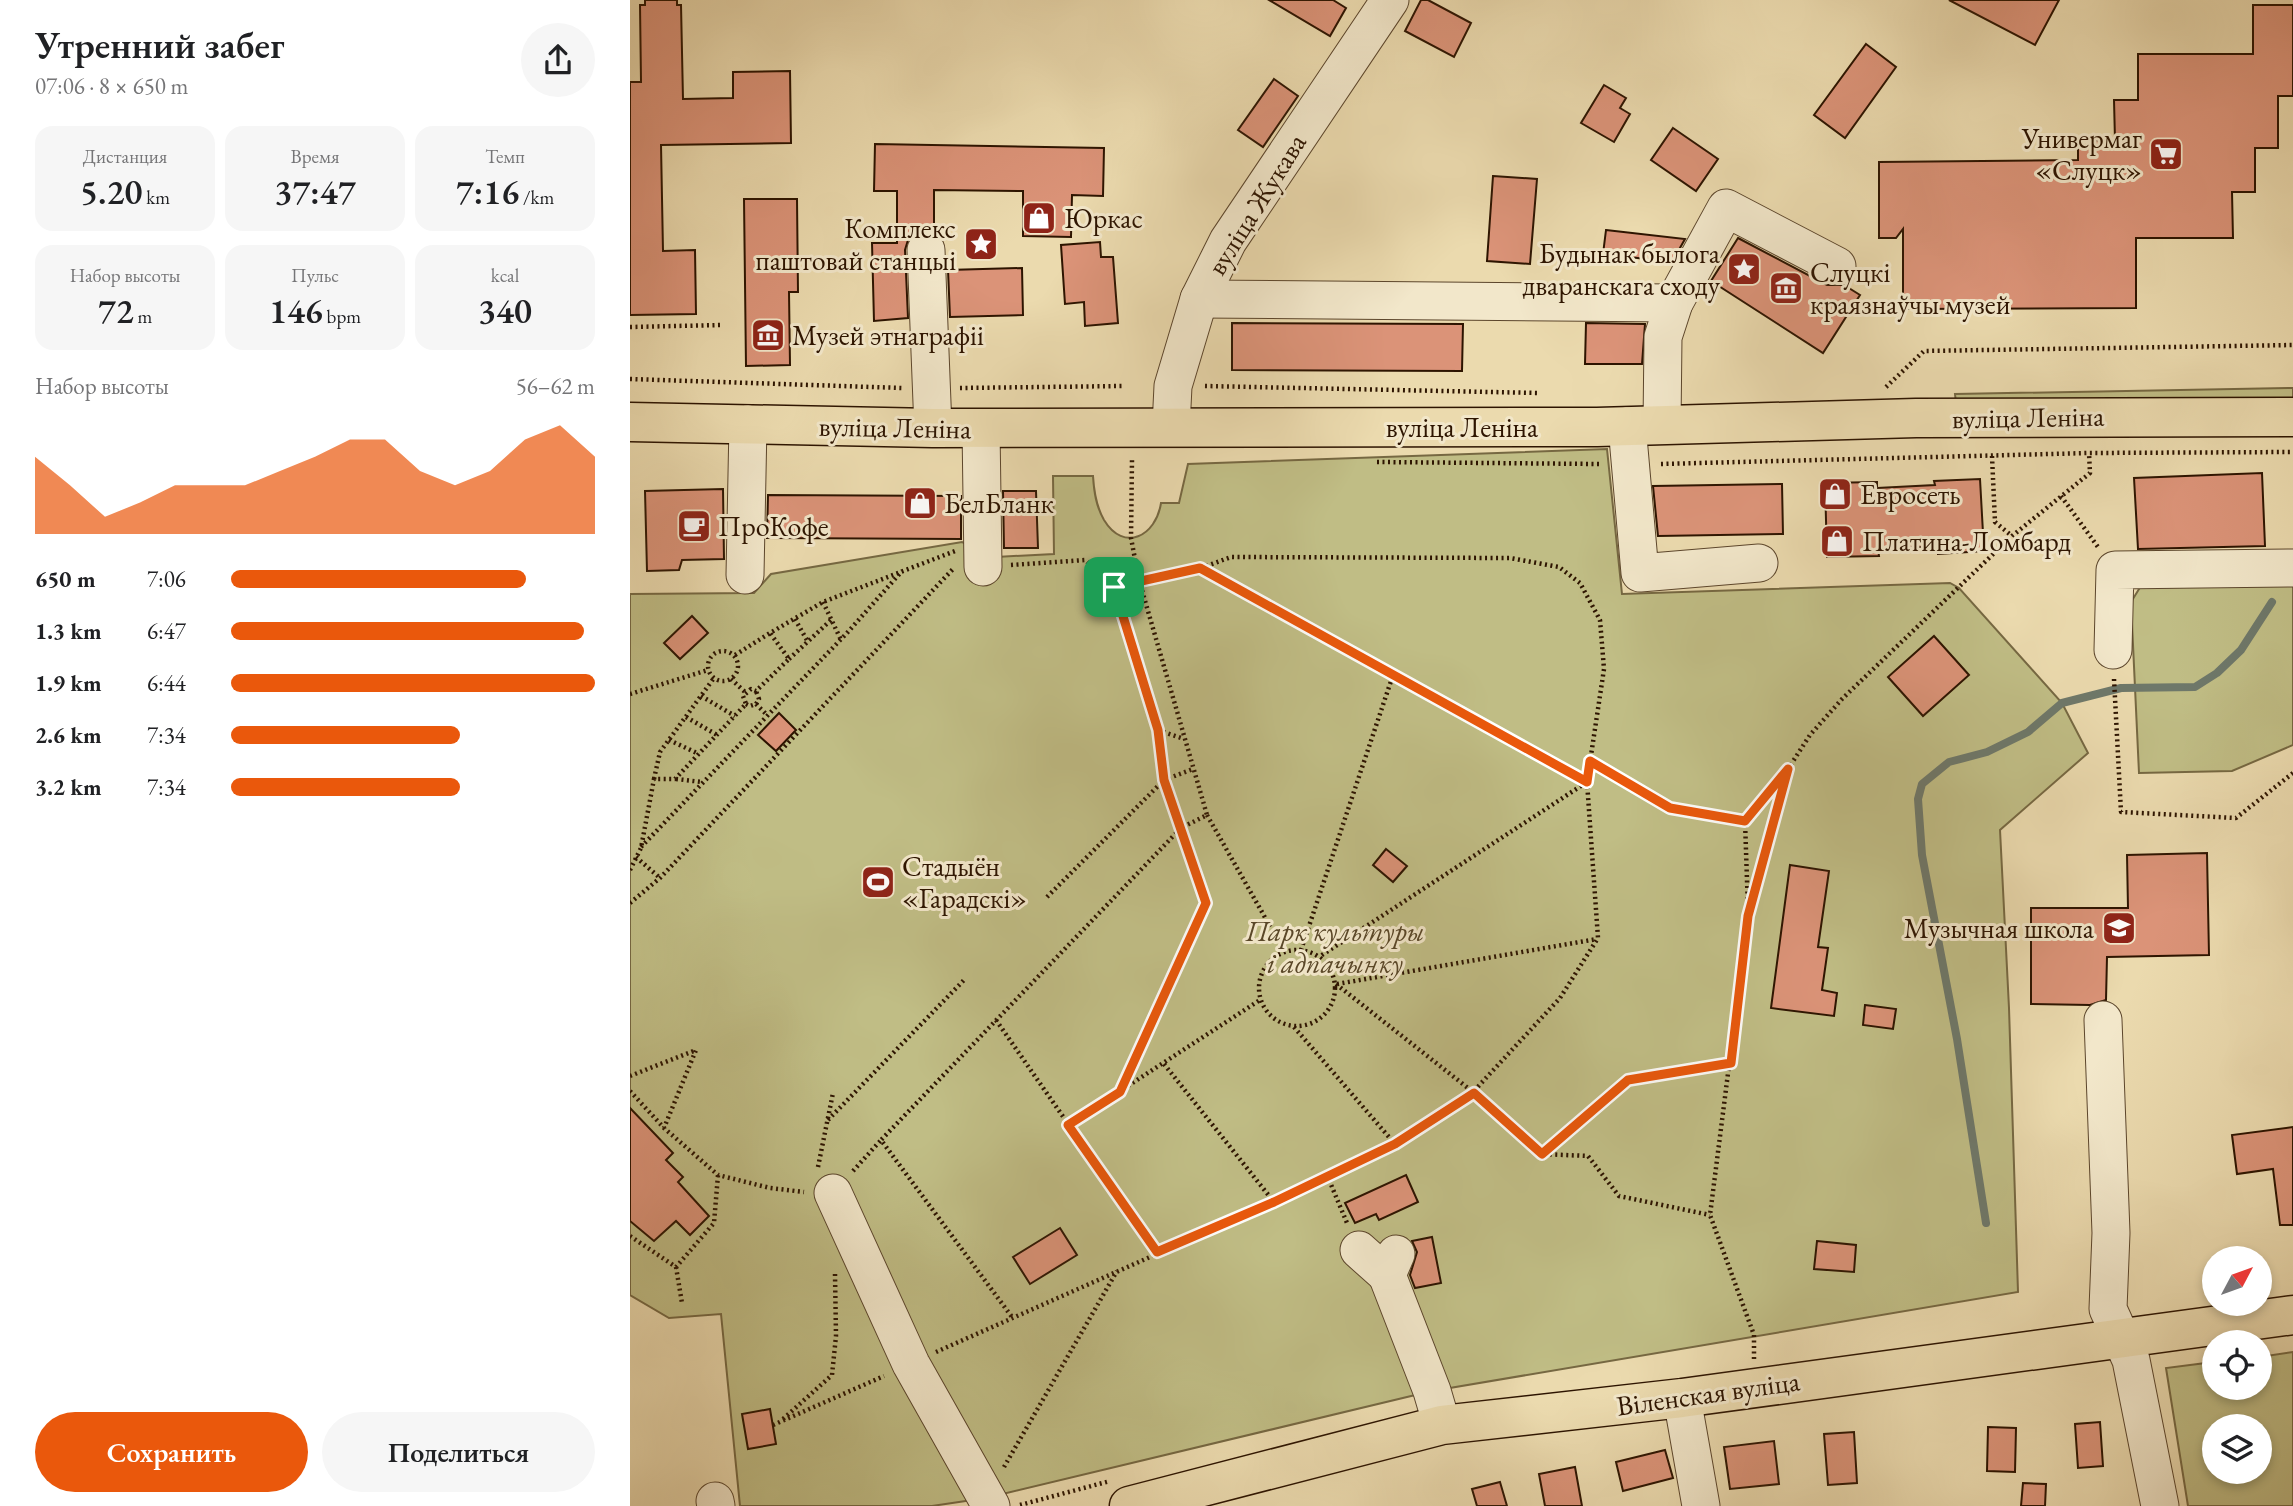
<!DOCTYPE html>
<html lang="ru">
<meta charset="utf-8">
<style>
body{margin:0;font-family:"EB Garamond",serif;background:#f6f6f6;color:#202124;height:100vh;display:flex;flex-direction:column;font-size:26px;white-space:nowrap}
*{box-sizing:border-box;margin:0}
p{font-size:23px;color:#757577}
.icon{flex:none;width:38px;height:38px;fill:none;stroke:currentColor;stroke-width:2;stroke-linecap:round;stroke-linejoin:round}
.map{position:relative;flex:1;overflow:hidden}
.sheet{display:flex;flex-direction:column;background:#fff;width:630px}
.sheet>*{flex:none}
.needle{width:46px;rotate:49deg}
.controls{position:absolute;left:1572px;top:1246px;display:grid;gap:14px}
.controls a{display:grid;place-items:center;width:70px;height:70px;border-radius:50%;background:#fff;box-shadow:0 4px 10px #0003;font-size:35px}
.pin{position:absolute;display:grid;place-items:center;width:60px;height:60px;color:#fff;margin:-30px;border-radius:14px;box-shadow:0 4px 10px #0006}
.round{display:grid;place-items:center;flex:none;width:74px;height:74px;border-radius:37px;background:#f6f6f6}
.overview{display:flex;align-items:center;justify-content:space-between;height:119px;padding:0 35px}
h1{font-size:38px;font-weight:600;line-height:52px}
.figures{display:grid;grid-template-columns:repeat(3,1fr);gap:10px;height:119px;padding:7px 35px}
.figures div{display:grid;align-content:center;border-radius:18px;background:#f6f6f6;text-align:center}
.figures b{font-size:35px;font-weight:600}
.figures small{font-size:19px;font-weight:400}
.figures p{font-size:19px}
.chart{height:196px;padding:14px 35px}
.chart p{display:flex;justify-content:space-between}
.chart svg{width:100%;height:126px;margin-top:7px;fill:#ea580c;opacity:.7}
.button{display:flex;gap:14px;margin-top:auto;padding:14px 35px}
.button a{flex:1;height:80px;border-radius:42px;background:#ea580c;color:#fff;font-size:28px;font-weight:600;line-height:80px;text-align:center}
.button a+a{background:#f6f6f6;color:#202124}
ul{padding:0 35px;list-style:none;font-size:23px}
li{display:grid;grid-template-columns:112px 84px 1fr;align-items:center;height:52px}
li i{height:18px;border-radius:9px;background:#ea580c}
main{display:flex;flex:1;min-height:0}
.map>svg:first-child{display:block}
.green{fill:#c0bd85;stroke:#766842;stroke-width:2;fill-rule:evenodd}
.lines{fill:none;stroke-linecap:round;stroke-linejoin:round}
.stream{stroke:#6e786a;stroke-width:8}
.building{fill:#db9378;stroke:#2d1400;stroke-width:2}
.minor-casing{stroke:#5c462c;stroke-width:39}
.major-casing{stroke:#2d1400;stroke-width:41}
.path{stroke:#2d1400;stroke-width:4.5;stroke-dasharray:2 3.5;stroke-linecap:butt}
.minor{stroke:#f2e7ca;stroke-width:37}
.major{stroke:#ebdaae;stroke-width:38}
.route-casing{stroke:#fff;stroke-width:14}
.route{stroke:#ea580c;stroke-width:9}
.labels{text-anchor:middle;dominant-baseline:central;stroke-width:6;stroke-linejoin:round;paint-order:stroke}
.poi-label{font-size:28px;fill:#2d1400;stroke:#f2e7ca;text-anchor:start}
.street-label{font-size:28px;fill:#2d1400;stroke:#f2e7ca}
.park-label{font-size:28px;font-style:italic;fill:#594728;stroke:#f2e7ca}
</style>
<main>
<section class="sheet">
<div class="overview"><div><h1>Утренний забег</h1><p>07:06 · 8 × 650 m</p></div><a class="round"><svg class="icon" aria-label="share" viewBox="0 0 24 24"><path d="M12 15V3M7 8l5-5 5 5M5 13v7h14v-7"/></svg></a></div>
<div class="figures">
<div><p>Дистанция</p><b>5.20<small> km</small></b></div>
<div><p>Время</p><b>37:47</b></div>
<div><p>Темп</p><b>7:16<small> /km</small></b></div>
</div>
<div class="figures">
<div><p>Набор высоты</p><b>72<small> m</small></b></div>
<div><p>Пульс</p><b>146<small> bpm</small></b></div>
<div><p>kcal</p><b>340</b></div>
</div>
<div class="chart"><p><span>Набор высоты</span>56–62 m</p>
<svg viewBox="0 0 160 44" preserveAspectRatio="none"><path d="M0 44V17L10 27L20 38L30 33L40 27L50 27L60 27L70 22L80 17L90 11L100 11L110 22L120 27L130 22L140 11L150 6L160 17V44z"/></svg>
</div>
<ul>
<li><b>650 m</b>7:06<i style="width:81%"></i></li>
<li><b>1.3 km</b>6:47<i style="width:97%"></i></li>
<li><b>1.9 km</b>6:44<i style="width:100%"></i></li>
<li><b>2.6 km</b>7:34<i style="width:63%"></i></li>
<li><b>3.2 km</b>7:34<i style="width:63%"></i></li>
</ul>
<div class="button"><a>Сохранить</a><a>Поделиться</a></div>
</section>
<div class="map">
<svg width="1663" height="1506" viewBox="0 0 1663 1506">
<rect width="100%" height="100%" fill="#ebdaae"/>
<filter id="stains"><feTurbulence type="fractalNoise" baseFrequency=".00286" numOctaves="4"/><feColorMatrix values="0 0 0 0 .2 0 0 0 0 .09 0 0 0 0 .02 0 0 0 .5 -.17"/></filter>
<radialGradient id="worn" r=".72"><stop offset=".6" stop-color="#630" stop-opacity="0"/><stop offset="1" stop-color="#630" stop-opacity=".3"/></radialGradient>
<g class="green">
<polygon points="1663,388 1663,399 1326,403 1325,394"/>
<path d="M977,449L992,594L1320,583L1329,588L1432,703L1458,753L1370,830L1379,1008L1388,1292L802,1391L356,1498L302,1506H110L91,1314L39,1318L0,1295V594L124,593L141,574L332,542L366,557L424,554L423,476H463C464,492 466,506 474,520C494,553 526,536 531,503H549L558,464Z"/>
<polygon points="1514,581 1663,581 1663,745 1602,771 1509,773 1501,602"/>
<path d="M1663,1352V1506H1558L1536,1368L1584,1362V1388H1629V1357ZM1584,1426H1629V1472H1584Z"/>
</g>
<g class="lines">
<polyline class="stream" points="1356,1223 1327,1039 1292,855 1288,799 1292,784 1319,762 1357,752 1398,732 1432,703 1491,688 1565,687 1587,673 1611,650 1642,602"/>
</g>
<g class="building">
<polygon points="15,0 47,0 47,5 51,5 53,99 103,98 103,72 160,71 161,143 31,145 33,251 65,250 66,314 0,315 0,82 11,82 10,5 15,5"/>
<polygon points="639,0 703,0 716,8 700,36"/>
<polygon points="791,0 798,0 841,23 824,57 775,31"/>
<polygon points="1319,0 1429,0 1405,45"/>
<polygon points="1623,5 1663,5 1663,96 1648,96 1648,148 1625,148 1625,192 1602,192 1603,238 1506,238 1506,308 1273,309 1273,229 1266,238 1249,238 1249,162 1448,160 1448,141 1485,140 1484,100 1508,100 1508,54 1623,54"/>
<polygon points="1236,44 1266,67 1215,138 1184,115"/>
<polygon points="644,79 668,96 633,147 608,130"/>
<polygon points="974,85 996,98 990,108 1000,114 984,142 951,123"/>
<polygon points="1043,128 1088,159 1066,191 1021,160"/>
<polygon points="245,144 474,148 473,196 442,195 441,237 393,236 393,191 304,190 304,231 295,229 284,233 278,240 275,250 278,318 244,321 242,243 267,243 267,191 244,191"/>
<polygon points="863,176 907,179 900,264 857,261"/>
<polygon points="114,199 167,199 168,292 159,292 160,365 116,366"/>
<polygon points="976,230 1055,239 1042,262 973,254"/>
<polygon points="1108,238 1197,285 1214,285 1230,295 1193,353 1081,281"/>
<polygon points="470,242 471,257 483,257 488,323 455,326 454,302 435,304 431,245"/>
<polygon points="392,268 393,315 320,317 318,270"/>
<polygon points="602,323 833,324 832,371 602,370"/>
<polygon points="956,323 1015,324 1012,364 955,364"/>
<polygon points="1632,473 1635,546 1508,549 1504,478"/>
<polygon points="1350,479 1354,551 1308,554 1308,546 1248,549 1249,556 1197,557 1195,483 1247,482 1247,488 1305,485 1304,481"/>
<polygon points="1152,484 1153,534 1028,536 1023,486"/>
<polygon points="93,489 94,559 52,560 49,570 17,571 15,491"/>
<polygon points="373,491 406,491 408,548 374,548"/>
<polygon points="138,495 331,496 331,539 137,538"/>
<polygon points="62,616 78,633 50,659 34,643"/>
<polygon points="1304,636 1339,675 1293,716 1258,677"/>
<polygon points="149,713 166,730 146,751 128,735"/>
<polygon points="756,849 777,866 763,882 743,865"/>
<polygon points="1577,853 1579,955 1477,957 1476,1000 1460,1005 1401,1004 1401,908 1498,908 1497,855"/>
<polygon points="1160,865 1199,871 1188,947 1198,948 1192,990 1207,993 1204,1016 1141,1008"/>
<polygon points="1235,1005 1266,1009 1263,1029 1233,1025"/>
<polygon points="0,1108 43,1153 36,1160 53,1177 48,1182 79,1216 60,1235 46,1221 24,1241 0,1221"/>
<polygon points="1663,1127 1663,1225 1650,1225 1643,1169 1607,1174 1602,1135"/>
<polygon points="776,1175 788,1202 749,1220 746,1214 725,1223 715,1203"/>
<polygon points="430,1228 447,1255 400,1284 383,1257"/>
<polygon points="802,1237 811,1283 785,1288 780,1275 787,1252 782,1241"/>
<polygon points="1187,1241 1226,1245 1224,1272 1184,1269"/>
<polygon points="140,1409 146,1444 118,1449 112,1414"/>
<polygon points="1470,1422 1473,1466 1448,1468 1445,1424"/>
<polygon points="1358,1427 1386,1428 1385,1472 1357,1471"/>
<polygon points="1224,1432 1227,1483 1198,1485 1194,1434"/>
<polygon points="1144,1441 1149,1484 1100,1489 1094,1447"/>
<polygon points="1035,1450 1043,1478 993,1491 986,1462"/>
<polygon points="945,1467 952,1506 915,1506 909,1474"/>
<polygon points="870,1482 877,1506 847,1506 842,1489"/>
<polygon points="1393,1483 1416,1484 1415,1506 1391,1506"/>
</g>
<g class="lines">
<g class="minor-casing">
<g id="minor">
<polyline points="296,250 303,428"/>
<polyline points="569,299 1044,303"/>
<polyline points="1032,425 1033,337 1044,303 1096,208 1207,266"/>
<polyline points="997,426 1010,573 1129,563"/>
<polyline points="541,427 543,386 569,299 598,241 760,0"/>
<polyline points="351,428 353,567"/>
<polyline points="115,575 118,424"/>
<polyline points="1483,650 1485,570 1663,568"/>
<polyline points="1473,1020 1481,1233 1478,1309 1501,1360 1530,1506"/>
<polyline points="203,1193 281,1364 361,1506"/>
<polyline points="729,1250 757,1275"/>
<polyline points="766,1254 757,1275 802,1391 812,1425"/>
<polyline points="1052,1398 1071,1506"/>
<polyline points="85,1501 86,1506"/>
</g>
</g>
<g class="major-casing">
<g id="major">
<polyline points="0,422 303,428 967,427 1286,418 1663,417"/>
<polyline points="499,1506 812,1425 1052,1398 1663,1315"/>
</g>
</g>
<g class="path">
<polyline points="0,327 91,325"/>
<polyline points="0,379 272,388"/>
<polyline points="575,386 909,393"/>
<polyline points="1256,387 1294,351 1663,345"/>
<polyline points="330,388 494,386"/>
<polyline points="1362,456 1365,522 1382,536"/>
<polyline points="747,462 969,464"/>
<polyline points="1031,464 1459,453 1663,452"/>
<polyline points="1431,496 1468,547"/>
<polyline points="381,565 455,560 484,587"/>
<polyline points="571,568 601,557 880,558 929,567 950,583 970,620 974,669 957,782 689,957"/>
<polyline points="193,602 211,640"/>
<polyline points="165,619 178,642"/>
<circle cx="93" cy="666" r="15"/>
<polyline points="105,655 140,633"/>
<polyline points="159,659 201,620"/>
<polyline points="101,679 115,692"/>
<polyline points="1484,679 1491,812 1606,818 1663,773"/>
<polyline points="0,694 78,670"/>
<polyline points="71,696 105,716"/>
<polyline points="116,704 120,706 126,704 129,699 126,691"/>
<polyline points="126,704 136,714"/>
<polyline points="56,717 87,735"/>
<polyline points="528,730 554,739"/>
<polyline points="39,740 69,754"/>
<polyline points="960,761 1040,808 1115,821"/>
<polyline points="24,779 30,752 84,678"/>
<polyline points="46,779 72,782"/>
<polyline points="577,815 654,951"/>
<polyline points="11,847 217,633 272,571"/>
<polyline points="6,857 30,878"/>
<polyline points="0,870 11,848 24,779 45,779 116,704 113,696 121,689 126,691 159,659 140,633 193,602 325,551"/>
<polyline points="417,897 534,780 563,769"/>
<polyline points="0,903 30,878 323,569"/>
<polyline points="1118,910 1115,821 1155,772"/>
<circle cx="667" cy="988" r="38"/>
<polyline points="671,950 763,675"/>
<polyline points="706,984 843,1092 912,1154 958,1156 989,1196 1080,1215"/>
<polyline points="707,984 967,939"/>
<polyline points="366,1020 527,1252"/>
<polyline points="664,1027 765,1144"/>
<polyline points="534,1064 644,1202"/>
<polyline points="0,1076 66,1050 34,1128"/>
<polyline points="0,1091 34,1128 88,1175 140,1188 174,1192"/>
<polyline points="490,1092 576,903 534,780 528,730 484,587 509,580 501,538 502,460"/>
<polyline points="198,1120 335,979"/>
<polyline points="438,1125 630,1000"/>
<polyline points="913,1154 998,1080 1101,1063"/>
<polyline points="188,1167 203,1093"/>
<polyline points="223,1171 251,1140"/>
<polyline points="697,1175 717,1223"/>
<polyline points="0,1236 46,1267 84,1223 88,1175"/>
<polyline points="46,1267 52,1303"/>
<polyline points="306,1352 644,1202 765,1144 843,1092 930,998 968,938 957,782 570,568 509,580 577,815 551,828 251,1140 382,1317"/>
<polyline points="1124,1359 1124,1335 1080,1215 1118,916 1158,769 1180,735 1212,699 1382,536 1460,473 1459,453"/>
<polyline points="153,1419 202,1375 206,1336 205,1274"/>
<polyline points="143,1425 254,1376"/>
<polyline points="374,1467 487,1271"/>
<polyline points="390,1505 480,1481"/>
</g>
<use href="#minor" class="minor"/>
<use href="#major" class="major"/>
</g>
<g class="lines">
<g class="route-casing">
<polygon id="route" points="570,568 957,782 960,761 1040,808 1115,821 1158,769 1118,916 1101,1063 998,1080 912,1154 844,1093 765,1144 644,1202 527,1252 438,1125 490,1092 576,903 534,780 528,730 484,587"/>
</g>
<use href="#route" class="route"/>
</g>
<defs>
<g id="supermarket-square" transform="scale(1.75)"><rect x="-9" y="-9" width="18" height="18" rx="4" fill="#8f2418" stroke="#f2e7ca"/><path d="M-6-5.5h2.5l.6 2H6L4.5 2H-2.5L-4.4-4H-6ZM-1.5 3.2a1.3 1.3 0 1 0 .1 0ZM3 3.2a1.3 1.3 0 1 0 .1 0Z" fill="#fff"/></g>
<g id="shop-square" transform="scale(1.75)"><rect x="-9" y="-9" width="18" height="18" rx="4" fill="#8f2418" stroke="#f2e7ca"/><path d="M-5-2.5h2.3a2.7 3.5 0 0 1 5.4 0H5L5.5 6h-11ZM-1.5-2.5h3a1.5 2.3 0 0 0-3 0Z" fill="#fff"/></g>
<g id="sight-square" transform="scale(1.75)"><rect x="-9" y="-9" width="18" height="18" rx="4" fill="#8f2418" stroke="#f2e7ca"/><path d="M0-6L1.8-2.2L6-1.7L2.9 1.2L3.7 5.4L0 3.3L-3.7 5.4L-2.9 1.2L-6-1.7L-1.8-2.2Z" fill="#fff"/></g>
<g id="museum-square" transform="scale(1.75)"><rect x="-9" y="-9" width="18" height="18" rx="4" fill="#8f2418" stroke="#f2e7ca"/><path d="M0-6L6-3V-2H-6V-3ZM-5-1h2V3h-2ZM-1-1h2V3h-2ZM3-1h2V3H3ZM-6 4H6V6H-6Z" fill="#fff"/></g>
<g id="cafe-square" transform="scale(1.75)"><rect x="-9" y="-9" width="18" height="18" rx="4" fill="#8f2418" stroke="#f2e7ca"/><path d="M-5.5-4.5H6V0H3Q3 3.5 0 3.5H-2.5Q-5.5 3.5-5.5 0ZM3-3.2v2h1.7v-2ZM-6 4.5H4V6H-6Z" fill="#fff"/></g>
<g id="stadium-square" transform="scale(1.75)"><rect x="-9" y="-9" width="18" height="18" rx="4" fill="#8f2418" stroke="#f2e7ca"/><path d="M0-5a6.5 5 0 1 0 0 10a6.5 5 0 1 0 0-10ZM-3.5-1.8h7v3.6h-7Z" fill="#fff"/></g>
<g id="school-square" transform="scale(1.75)"><rect x="-9" y="-9" width="18" height="18" rx="4" fill="#8f2418" stroke="#f2e7ca"/><path d="M0-5L7-2L0 1L-7-2ZM-4 1L0 2.5L4 1V4Q0 6-4 4Z" fill="#fff"/></g>
</defs>
<g fill-rule="evenodd">
<use href="#supermarket-square" x="1536" y="154"/>
<use href="#shop-square" x="409" y="218"/>
<use href="#sight-square" x="351" y="244"/>
<use href="#sight-square" x="1114" y="269"/>
<use href="#museum-square" x="1156" y="288"/>
<use href="#museum-square" x="138" y="335"/>
<use href="#shop-square" x="1205" y="494"/>
<use href="#shop-square" x="290" y="503"/>
<use href="#cafe-square" x="64" y="526"/>
<use href="#shop-square" x="1207" y="541"/>
<use href="#stadium-square" x="248" y="882"/>
<use href="#school-square" x="1489" y="928"/>
</g>
<g class="labels">
<g class="poi-label">
<text x="1512" y="138" text-anchor="end">Универмаг<tspan x="1512" dy="32">«Слуцк»</tspan></text>
<text x="434" y="218">Юркас</text>
<text x="326" y="228" text-anchor="end">Комплекс<tspan x="326" dy="32">паштовай станцыі</tspan></text>
<text x="1090" y="253" text-anchor="end">Будынак былога<tspan x="1090" dy="32">дваранскага сходу</tspan></text>
<text x="1180" y="272">Слуцкі<tspan x="1180" dy="32">краязнаўчы музей</tspan></text>
<text x="162" y="335">Музей этнаграфіі</text>
<text x="1230" y="494">Евросеть</text>
<text x="314" y="503">БелБланк</text>
<text x="88" y="526">ПроКофе</text>
<text x="1232" y="541">Платина-Ломбард</text>
<text x="272" y="866">Стадыён<tspan x="272" dy="32">«Гарадскі»</tspan></text>
<text x="1464" y="928" text-anchor="end">Музычная школа</text>
</g>
<g class="street-label">
<text transform="translate(626 204) rotate(-58)">вуліца Жукава</text>
<text transform="translate(1398 417) rotate(-1)">вуліца Леніна</text>
<text transform="translate(265 427) rotate(1)">вуліца Леніна</text>
<text x="832" y="427">вуліца Леніна</text>
<text transform="translate(1078 1393) rotate(-8)">Віленская вуліца</text>
</g>
<g class="park-label">
<text x="705" y="931">Парк культуры<tspan x="705" dy="32">і адпачынку</tspan></text>
</g>
</g>
<rect width="100%" height="100%" filter="url(#stains)"/>
<rect width="100%" height="100%" fill="url(#worn)"/>
</svg>
<div class="controls">
<a><svg class="needle" viewBox="-14 -14 28 28"><path d="M0-13l5 13h-10z" fill="#e53935"/><path d="M0 13l5-13h-10z" fill="#757577"/></svg></a>
<a><svg class="icon" aria-label="locate" viewBox="0 0 24 24"><circle cx="12" cy="12" r="6"/><path d="M12 2v4M12 18v4M2 12h4M18 12h4"/></svg></a>
<a><svg class="icon" aria-label="layers" viewBox="0 0 24 24"><path d="M12 4l9 5-9 5-9-5zM3 14l9 5 9-5"/></svg></a>
</div>
<div class="pin" style="left:484px;top:587px;background:#1e9e55"><svg class="icon" aria-label="arrive" viewBox="0 0 24 24"><path d="M6 21V4h12l-3 4 3 4H6"/></svg></div>
</div>
</main>
